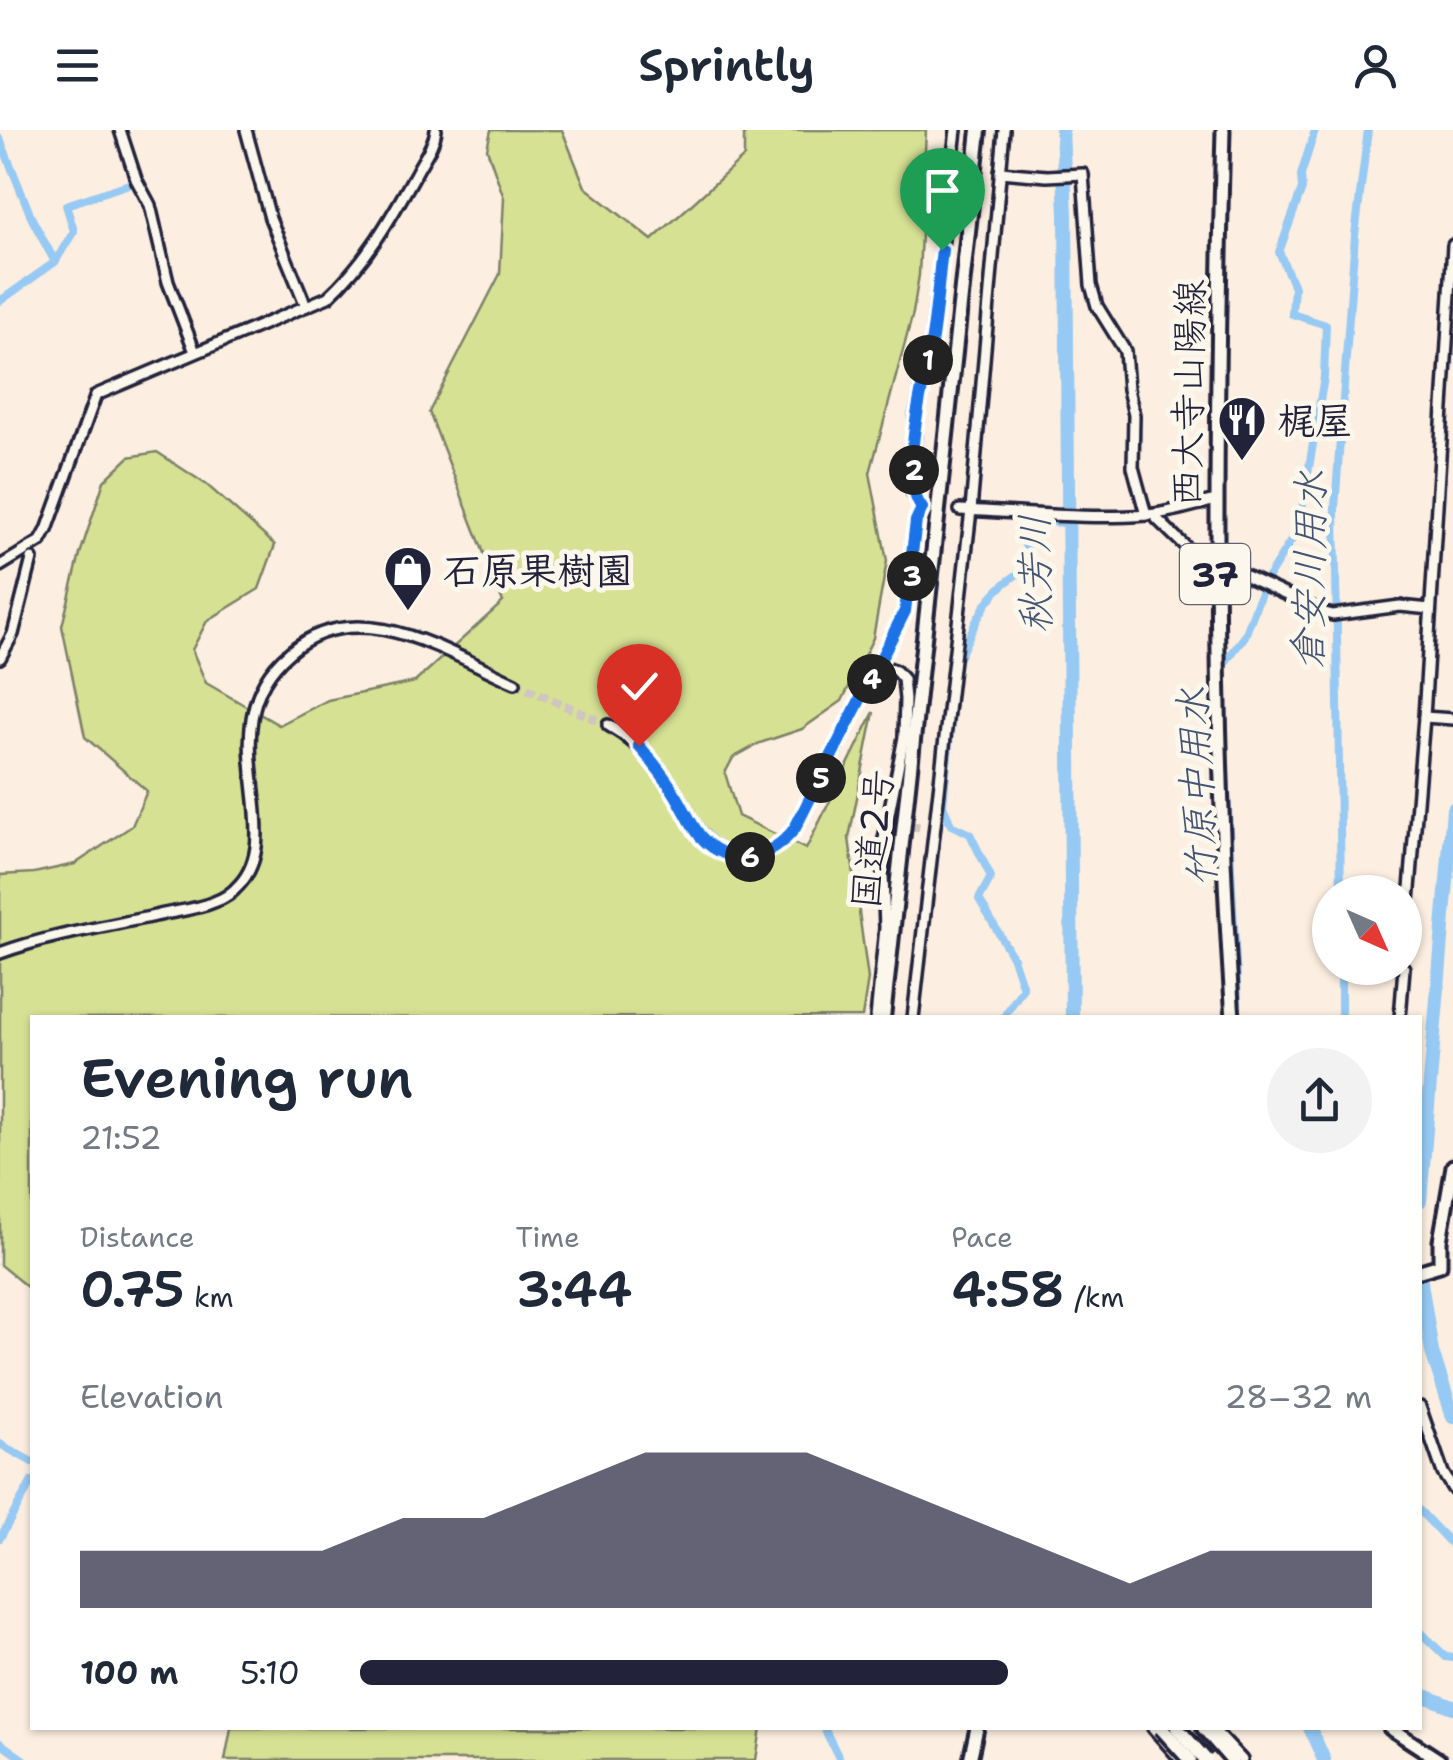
<!DOCTYPE html>
<meta charset="utf-8">
<style>
body{margin:0;font-family:"Shantell Sans","Klee One",sans-serif;background:#f2f2f3;color:#1f2937;height:100vh;display:flex;flex-direction:column;font-size:38px;white-space:nowrap}
*{box-sizing:border-box;margin:0}
p{font-size:32px;color:#747a83}
.icon{flex:none;width:55px;height:55px;fill:none;stroke:currentColor;stroke-width:2;stroke-linecap:round;stroke-linejoin:round}
.map{position:relative;flex:1;overflow:hidden}
.sheet{position:absolute;left:30px;top:885px;width:1392px;height:715px;display:flex;flex-direction:column;background:#fff;border-radius:0px;box-shadow:0 2px 8px #0004}
.sheet>*{flex:none}
.needle{width:65px;rotate:135deg}
.buttons{position:absolute;left:1312px;top:745px;display:grid;gap:20px}
.buttons a{display:grid;place-items:center;width:110px;height:110px;border-radius:50%;background:#fff;box-shadow:0 2px 8px #0004;font-size:50px}
.pin{position:absolute;display:grid;place-items:center;width:85px;height:85px;color:#fff;margin:-102px -42px;border-radius:50% 50% 50% 0;rotate:-45deg;box-shadow:0 0 10px #0007}
.pin .icon{rotate:45deg}
.km{position:absolute;width:50px;height:50px;margin:-25px;border-radius:50%;background:#222;color:#fff;font-size:28px;line-height:50px;text-align:center}
.round{display:grid;place-items:center;flex:none;width:105px;height:105px;border-radius:52px;background:#f2f2f3}
.head{display:flex;align-items:center;justify-content:space-between;height:170px;padding:0 50px}
h1{font-size:55px;font-weight:600;line-height:75px}
.metrics{display:grid;grid-template-columns:repeat(3,1fr);gap:15px;height:170px;padding:10px 50px}
.metrics div{display:grid;align-content:center}
.metrics b{font-size:50px;font-weight:600}
.metrics small{font-size:28px;font-weight:400}
.metrics p{font-size:28px}
.chart{height:280px;padding:20px 50px}
.chart p{display:flex;justify-content:space-between}
.chart svg{width:100%;height:180px;margin-top:10px;fill:#22223b;opacity:.7}
ul{padding:0 50px;list-style:none;font-size:32px}
li{display:grid;grid-template-columns:160px 120px 1fr;align-items:center;height:75px}
li i{height:25px;border-radius:12px;background:#22223b}
header{display:flex;justify-content:space-between;align-items:center;height:130px;padding:0 50px;background:#fff;font-size:45px;font-weight:600}
.map>svg:first-child{display:block}
.green{fill:#d6e194;stroke:#7c8268;stroke-width:2.5}
.lines{fill:none;stroke-linecap:round;stroke-linejoin:round}
.canal{stroke:#96c9f3;stroke-width:8}
.river{stroke:#96c9f3;stroke-width:14}
.minor-tunnel{stroke:#d0c5bf;stroke-width:9;stroke-dasharray:9 4.5;stroke-linecap:butt}
.minor-casing{stroke:#22223b;stroke-width:16}
.major-casing{stroke:#22223b;stroke-width:19}
.highway-casing{stroke:#22223b;stroke-width:20}
.minor{stroke:#fbf7ec;stroke-width:9}
.major{stroke:#fbf7ec;stroke-width:11}
.highway{stroke:#fbf7ec;stroke-width:12}
.highway-bridge-casing{stroke:#22223b;stroke-width:20;stroke-linecap:butt}
.highway-bridge{stroke:#fbf7ec;stroke-width:12}
.route-casing{stroke:#fff;stroke-width:20}
.route{stroke:#1a73e8;stroke-width:12}
.labels{text-anchor:middle;dominant-baseline:central;stroke-width:10;stroke-linejoin:round;paint-order:stroke}
.shield{fill:#fbf7ec;stroke:#636270;stroke-width:2.5}
.shield-label{font-size:35px;font-weight:bold;fill:#22223b}
.street-label{font-size:38px;fill:#22223b;stroke:#fbf7ec}
.poi-label{font-size:38px;font-weight:bold;fill:#22223b;stroke:#fbf7ec;text-anchor:start}
.water-label{font-size:40px;font-style:italic;fill:#455472;stroke:#fbf7ec}
</style>
<header><svg class="icon" aria-label="menu" viewBox="0 0 24 24"><path d="M4 6h16M4 12h16M4 18h16"/></svg>Sprintly<svg class="icon" aria-label="person" viewBox="0 0 24 24"><circle cx="12" cy="8" r="4"/><path d="M4 21q1-7 8-7t8 7"/></svg></header>
<div class="map">
<svg width="1453" height="1630" viewBox="0 0 1453 1630">
<rect width="100%" height="100%" fill="#fceee0"/>
<filter id="ink" filterUnits="userSpaceOnUse"><feTurbulence type="fractalNoise" baseFrequency=".01" numOctaves="2"/><feDisplacementMap in="SourceGraphic" scale="20" xChannelSelector="R" yChannelSelector="G"/><feConvolveMatrix kernelMatrix="1 2 1 2 8 2 1 2 1" color-interpolation-filters="sRGB"/></filter>
<g filter="url(#ink)">
<g class="green">
<polygon points="491,0 562,0 585,57 652,110 744,27 744,0 926,0 919,145 913,183 870,343 887,431 873,508 842,571 802,599 760,613 733,628 725,643 738,686 806,719 874,582 849,708 868,849 862,887 32,888 32,1161 0,1135 0,745 34,743 75,734 132,696 147,661 85,607 62,496 80,424 104,351 129,327 157,322 207,355 275,415 259,459 207,491 192,520 206,553 279,595 328,570 415,552 503,472 429,282 500,144 504,68 487,19"/>
<polygon points="231,1598 761,1598 756,1630 225,1630"/>
</g>
<g class="lines">
<g class="canal">
<polyline points="0,9 32,89 55,132"/>
<polyline points="0,171 55,132 74,101 66,75 135,52 139,53"/>
<path d="M957,538L958,530C979,486 986,459 1032,436L1017,390L1068,393"/>
<polyline points="1221,538 1245,506 1265,452 1299,398 1324,247 1326,195 1292,184 1294,157 1279,122 1302,59 1301,45 1315,0"/>
<polyline points="953,572 943,675 951,695 970,704 991,747 979,769 1013,828 1023,858 1003,888"/>
<polyline points="1226,642 1238,873"/>
<polyline points="1341,762 1335,378 1355,105 1368,0"/>
<polyline points="1341,888 1341,838"/>
<polyline points="0,1314 32,1332"/>
<polyline points="1420,1381 1453,1416"/>
<polyline points="0,1408 32,1351"/>
<polyline points="1420,1502 1446,1527 1453,1528"/>
<polyline points="824,1598 840,1630"/>
<polyline points="0,1613 24,1630"/>
</g>
<g class="river">
<polyline points="1062,0 1066,84 1072,888"/>
<polyline points="1420,1071 1453,679"/>
<polyline points="1420,1146 1432,1222 1453,1287"/>
<polyline points="1420,1564 1453,1577"/>
<polyline points="1310,1598 1324,1630"/>
</g>
<g class="minor-tunnel">
<polyline points="515,553 608,595"/>
<polyline points="897,694 920,697"/>
</g>
<g class="minor-casing">
<g id="minor">
<polyline points="120,0 136,49 150,75 168,152 195,222"/>
<polyline points="246,0 270,88 306,176"/>
<polyline points="1000,42 1047,46 1083,44 1091,155 1097,176 1125,221 1128,259 1134,285 1133,337 1146,385"/>
<polyline points="923,378 913,364 915,287 930,218 956,0"/>
<path d="M960,380C1021,382 1086,390 1147,385C1170,383 1194,375 1216,370"/>
<polyline points="1156,384 1157,389 1188,419 1325,483 1333,485 1400,476 1430,479"/>
<path d="M0,436L41,411L47,400L96,265L328,167C366,132 391,88 416,43C423,29 434,16 436,0"/>
<polyline points="0,528 13,504 32,429"/>
<polyline points="1424,587 1453,589"/>
<path d="M608,595C629,607 645,621 660,641C685,674 700,731 751,726C770,725 784,713 795,698L905,481L916,391L923,378"/>
<polyline points="1405,820 1424,587 1453,115"/>
<path d="M0,823C50,805 103,797 155,786C174,781 196,780 214,772C223,769 233,762 239,755C291,700 205,593 290,522C359,463 447,523 515,553"/>
<polyline points="876,888 885,798 882,719 904,607 905,569 903,549 896,541 880,534"/>
<polyline points="913,888 971,380 1004,0"/>
<polyline points="1400,888 1404,838"/>
<polyline points="1420,1277 1443,1343 1453,1359"/>
<polyline points="1153,1598 1181,1630"/>
<polyline points="1212,1598 1242,1630"/>
</g>
</g>
<g class="major-casing">
<g id="major">
<path d="M1223,0C1215,297 1212,591 1233,888"/>
<polyline points="1420,1141 1440,1135 1440,1111 1453,1036"/>
<polyline points="1390,1598 1439,1630"/>
<polyline points="970,1630 977,1598"/>
</g>
</g>
<g class="highway-casing">
<g id="highway">
<polyline points="883,888 979,0"/>
<polyline points="1204,1598 1232,1630"/>
</g>
</g>
<use href="#minor" class="minor"/>
<use href="#major" class="major"/>
<use href="#highway" class="highway"/>
<g class="highway-bridge-casing">
<g id="highway-bridge">
<polyline points="1161,1598 1190,1630"/>
<polyline points="1177,1598 1206,1630"/>
</g>
</g>
<use href="#highway-bridge" class="highway-bridge"/>
</g>
</g>
<g class="lines" filter="url(#ink)">
<g class="route-casing">
<path id="route" d="M639,616C653,632 666,648 677,667C685,680 691,695 701,707C730,739 772,729 795,698L905,481L916,391L922,378C898,349 923,256 930,220C936,187 938,153 942,120"/>
</g>
<use href="#route" class="route"/>
</g>
<defs>
<g id="restaurant-pin" transform="scale(2.5)"><path d="M0 17L-7.5 6A9.5 9.5 0 1 1 7.5 6Z" fill="#22223b" stroke="#fbf7ec"/><path d="M-5-6h1v4h1v-4h1v4h1v-4h1v5L-1.5 .5V6h-2V.5L-5-1ZM5-6V6H3V1.5H1.5Q1.5-4 5-6Z" fill="#fff"/></g>
<g id="shop-pin" transform="scale(2.5)"><path d="M0 17L-7.5 6A9.5 9.5 0 1 1 7.5 6Z" fill="#22223b" stroke="#fbf7ec"/><path d="M-5-2.5h2.3a2.7 3.5 0 0 1 5.4 0H5L5.5 6h-11ZM-1.5-2.5h3a1.5 2.3 0 0 0-3 0Z" fill="#fff"/></g>
</defs>
<g fill-rule="evenodd">
<use href="#restaurant-pin" x="1242" y="290"/>
<use href="#shop-pin" x="408" y="440"/>
</g>
<g class="labels">
<rect class="shield" x="1180" y="414" width="70" height="60" rx="8"/>
<g class="shield-label">
<text x="1215" y="444">37</text>
</g>
<g class="street-label">
<text transform="translate(1188 263) rotate(-89)">西大寺山陽線</text>
<text transform="translate(872 709) rotate(-84)">国道2号</text>
</g>
<g class="poi-label">
<text x="1277" y="290">梶屋</text>
<text x="443" y="440">石原果樹園</text>
</g>
<g class="water-label">
<text transform="translate(1309 440) rotate(-89)">倉安川用水</text>
<text transform="translate(1035 444) rotate(-91)">秋芳川</text>
<text transform="translate(1197 657) rotate(-93)">竹原中用水</text>
</g>
</g>
</svg>
<div class="buttons">
<a><svg class="needle" viewBox="-14 -14 28 28"><path d="M0-13l5 13h-10z" fill="#e53935"/><path d="M0 13l5-13h-10z" fill="#747a83"/></svg></a>
</div>
<div class="pin" style="left:942px;top:120px;background:#1e9e55"><svg class="icon" aria-label="arrive" viewBox="0 0 24 24"><path d="M6 21V4h12l-3 4 3 4H6"/></svg></div>
<div class="pin" style="left:639px;top:616px;background:#d93025"><svg class="icon" aria-label="check" viewBox="0 0 24 24"><path d="M5 12l5 5 9-10"/></svg></div>
<b class="km" style="left:928px;top:230px">1</b>
<b class="km" style="left:914px;top:340px">2</b>
<b class="km" style="left:912px;top:446px">3</b>
<b class="km" style="left:872px;top:549px">4</b>
<b class="km" style="left:821px;top:648px">5</b>
<b class="km" style="left:750px;top:727px">6</b>
<section class="sheet">
<div class="head"><div><h1>Evening run</h1><p>21:52</p></div><a class="round"><svg class="icon" aria-label="share" viewBox="0 0 24 24"><path d="M12 15V3M7 8l5-5 5 5M5 13v7h14v-7"/></svg></a></div>
<div class="metrics">
<div><p>Distance</p><b>0.75<small> km</small></b></div>
<div><p>Time</p><b>3:44</b></div>
<div><p>Pace</p><b>4:58<small> /km</small></b></div>
</div>
<div class="chart"><p><span>Elevation</span>28–32 m</p>
<svg viewBox="0 0 160 44" preserveAspectRatio="none"><path d="M0 44V30L10 30L20 30L30 30L40 22L50 22L60 14L70 6L80 6L90 6L100 14L110 22L120 30L130 38L140 30L150 30L160 30V44z"/></svg>
</div>
<ul>
<li><b>100 m</b>5:10<i style="width:64%"></i></li>
</ul>
</section>
</div>
